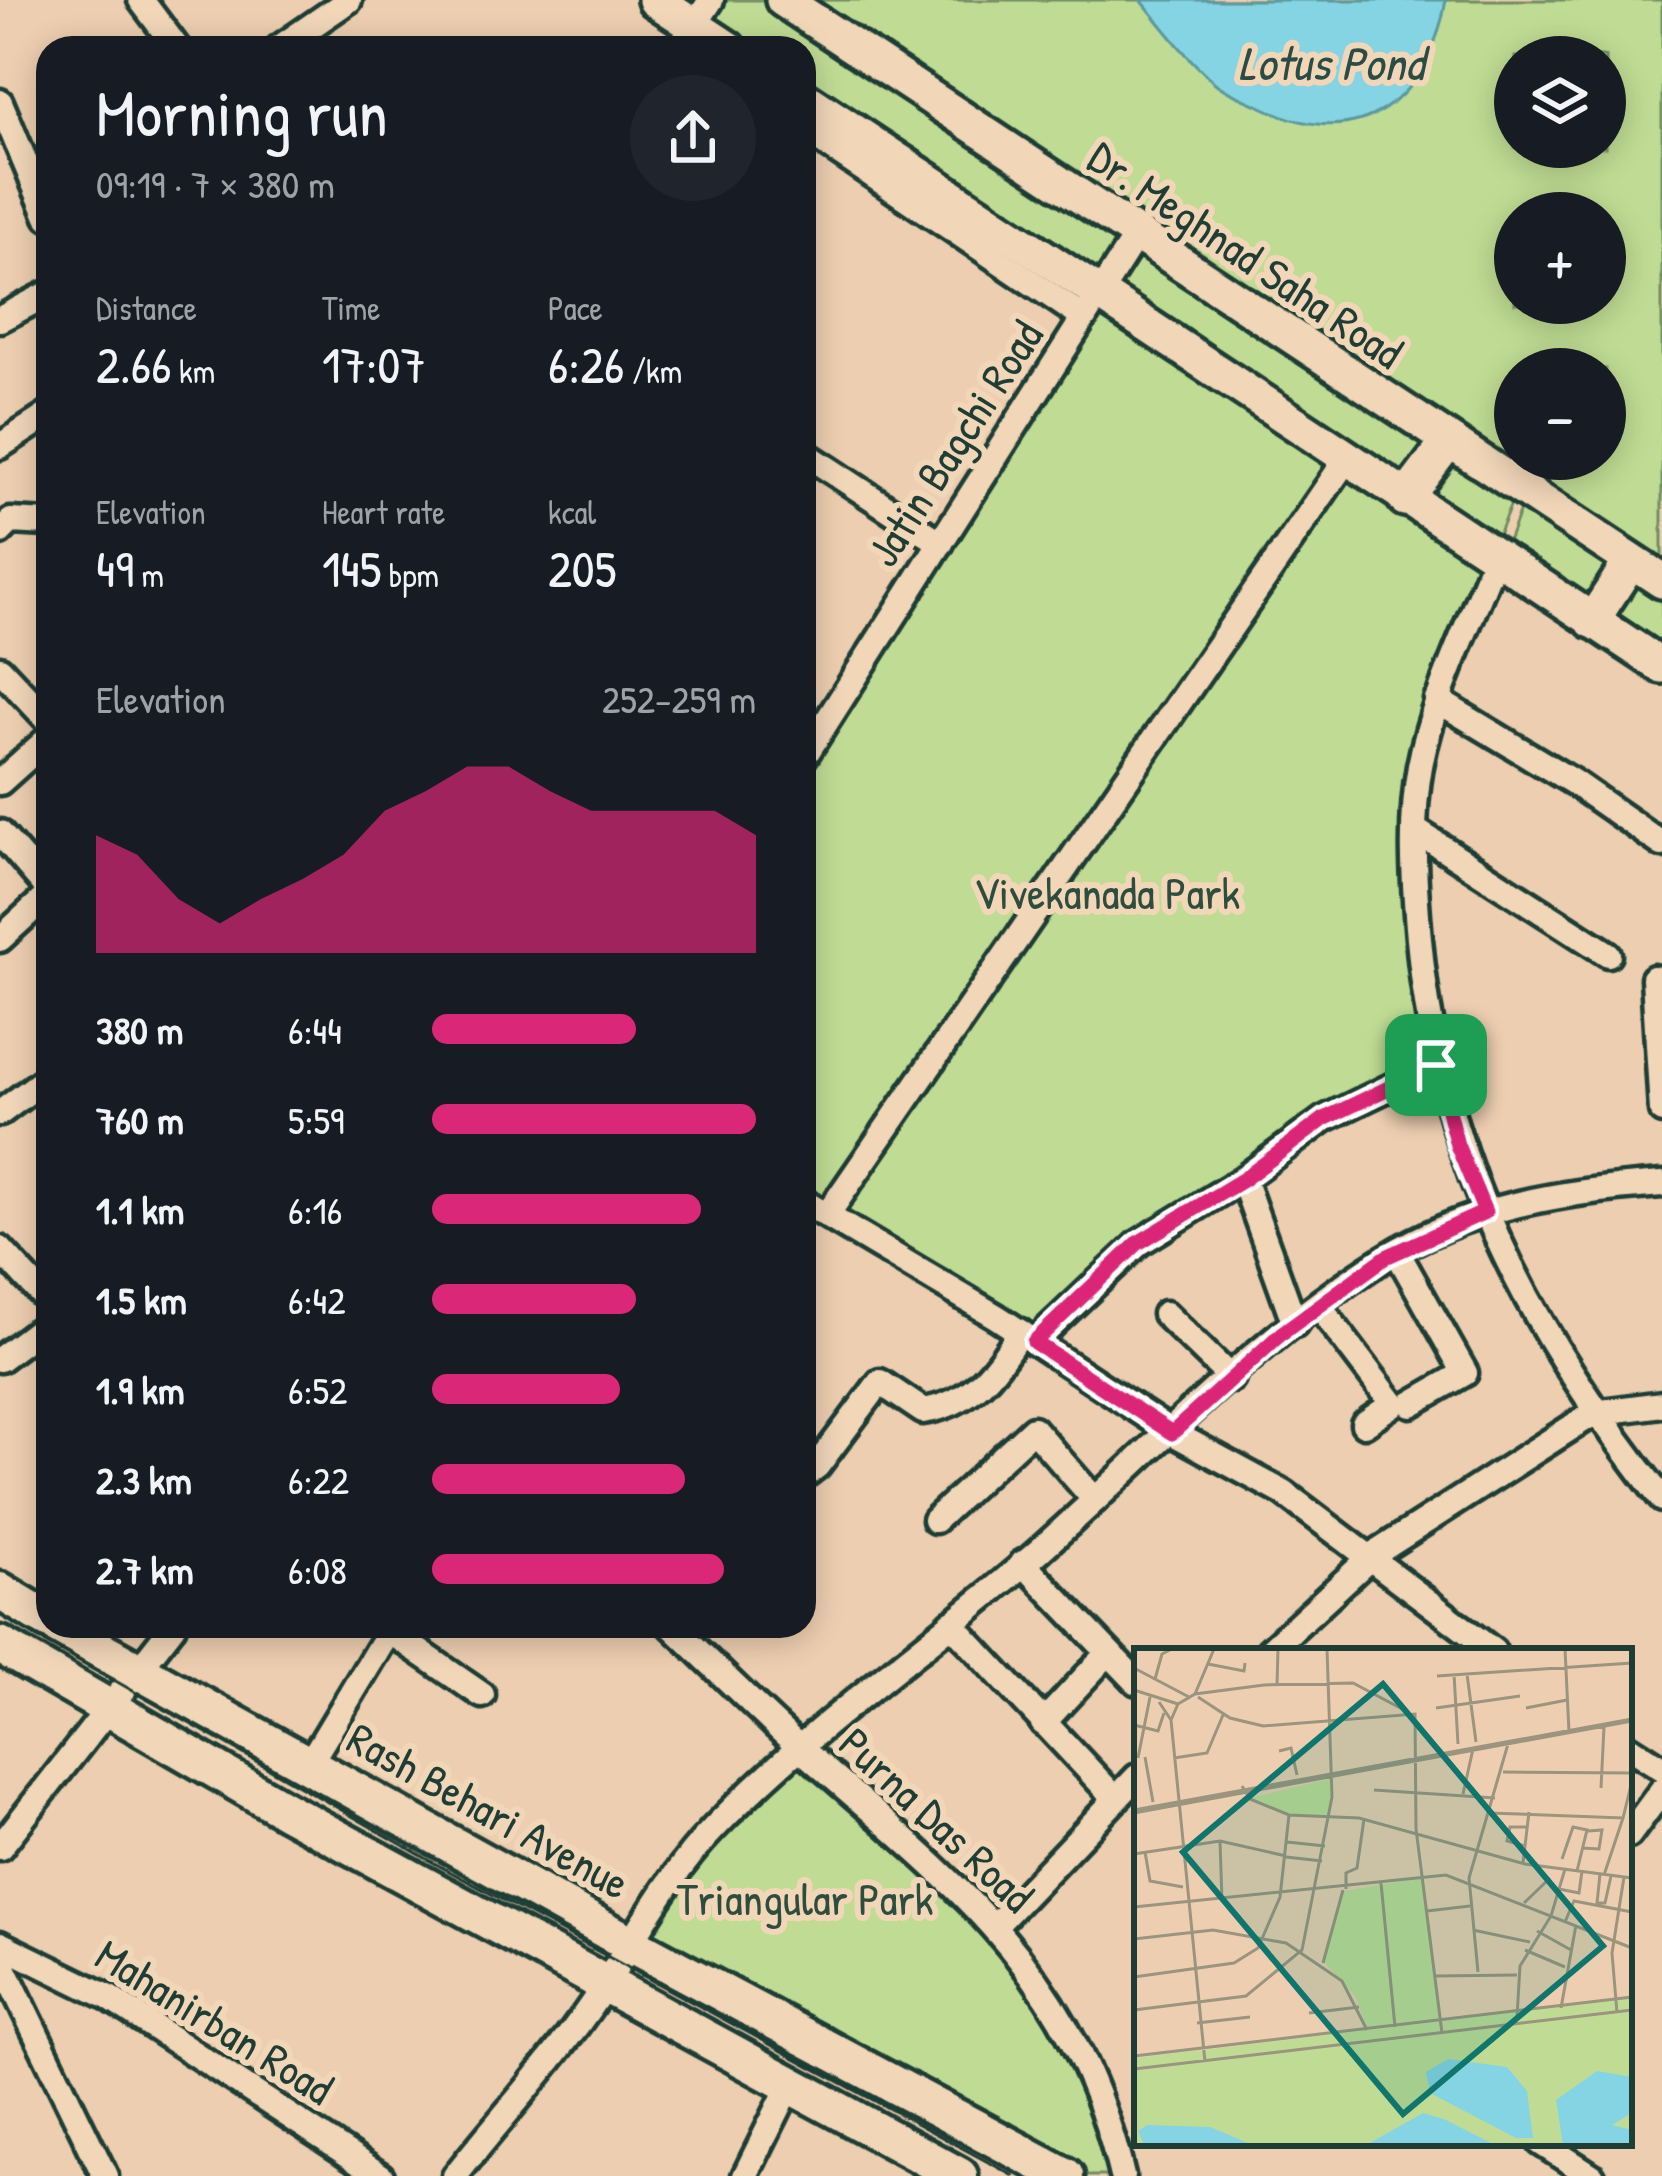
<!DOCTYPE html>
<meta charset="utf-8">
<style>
body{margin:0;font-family:"Patrick Hand",sans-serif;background:#20242c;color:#f1f3f6;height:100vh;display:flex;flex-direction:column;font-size:45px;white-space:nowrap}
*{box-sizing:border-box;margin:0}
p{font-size:39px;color:#9ea1a6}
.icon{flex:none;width:66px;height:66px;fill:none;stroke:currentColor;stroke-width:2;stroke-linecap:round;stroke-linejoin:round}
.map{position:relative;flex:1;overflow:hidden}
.side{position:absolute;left:36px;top:36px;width:780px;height:1602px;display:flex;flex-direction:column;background:#171b24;border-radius:36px;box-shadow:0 6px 30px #0003}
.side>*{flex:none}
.fabs{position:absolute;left:1494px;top:36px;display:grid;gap:24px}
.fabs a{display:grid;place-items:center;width:132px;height:132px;border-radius:50%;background:#171b24;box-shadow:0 6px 30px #0003;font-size:60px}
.pin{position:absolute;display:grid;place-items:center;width:102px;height:102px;color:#fff;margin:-51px;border-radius:24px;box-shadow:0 6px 18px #0006}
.round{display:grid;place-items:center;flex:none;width:126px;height:126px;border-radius:63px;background:#20242c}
.overview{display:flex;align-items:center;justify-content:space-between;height:204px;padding:0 60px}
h1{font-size:66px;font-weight:600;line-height:90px}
.metrics{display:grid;grid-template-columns:repeat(3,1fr);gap:18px;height:204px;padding:12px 60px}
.metrics div{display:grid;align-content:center}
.metrics b{font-size:51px;font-weight:600}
.metrics small{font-size:33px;font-weight:400}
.metrics p{font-size:33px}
.chart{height:336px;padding:24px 60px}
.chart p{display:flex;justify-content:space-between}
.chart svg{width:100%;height:216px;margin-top:12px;fill:#db2777;opacity:.7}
ul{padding:0 60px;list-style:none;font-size:39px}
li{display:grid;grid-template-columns:192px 144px 1fr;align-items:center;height:90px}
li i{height:30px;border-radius:15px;background:#db2777}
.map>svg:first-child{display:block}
.green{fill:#c0dc94;stroke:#708c64;stroke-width:3;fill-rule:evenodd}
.water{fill:#85d4e3;stroke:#5c989d;stroke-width:3}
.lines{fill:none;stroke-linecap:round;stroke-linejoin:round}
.street-casing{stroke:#1f3d34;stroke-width:33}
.secondary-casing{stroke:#1f3d34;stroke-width:42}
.primary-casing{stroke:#1f3d34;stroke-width:45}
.street{stroke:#f1d6b8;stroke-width:24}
.secondary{stroke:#f1d6b8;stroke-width:33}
.primary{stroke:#f1d6b8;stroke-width:36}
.tram{stroke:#1f3d34;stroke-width:3}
.route-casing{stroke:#fff;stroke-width:24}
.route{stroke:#db2777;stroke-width:15}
.labels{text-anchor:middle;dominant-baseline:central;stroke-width:12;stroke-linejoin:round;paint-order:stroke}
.street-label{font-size:45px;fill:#1f3d34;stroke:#f1d6b8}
.park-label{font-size:45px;fill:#2f4d3e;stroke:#f1d6b8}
.water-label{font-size:48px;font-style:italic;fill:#294c46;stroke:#f1d6b8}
.inset-road{fill:none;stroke:#9b947e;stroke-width:3}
.view{fill:#0f766e;fill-opacity:0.15;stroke:#0f766e;stroke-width:6}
.inset-edge{fill:none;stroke:#1f3d34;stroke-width:6}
</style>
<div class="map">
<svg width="1662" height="2176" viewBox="0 0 1662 2176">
<rect width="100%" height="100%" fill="#edceb0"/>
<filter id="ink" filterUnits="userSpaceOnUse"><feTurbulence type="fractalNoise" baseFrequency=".00833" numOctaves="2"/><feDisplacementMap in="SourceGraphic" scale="24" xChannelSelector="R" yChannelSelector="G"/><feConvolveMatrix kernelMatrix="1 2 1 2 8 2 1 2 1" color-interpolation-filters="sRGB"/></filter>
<g filter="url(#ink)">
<g class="green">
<polygon points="664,0 778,0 1129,240 1097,288 804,91 804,48 738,48"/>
<path d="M800,0H1662V578ZM1515,57H1605V147H1515ZM1515,213H1605V303H1515ZM1515,369H1605V459H1515Z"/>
<polygon points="1137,245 1515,495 1491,551 1105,297"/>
<polygon points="1098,310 1485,564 1430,696 1410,891 1426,1062 1036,1327 804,1189 804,771"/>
<polygon points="1523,502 1662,591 1662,662 1501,560"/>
<polygon points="798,1754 899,1840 1043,1999 1084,2082 1116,2176 1089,2176 628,1923"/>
</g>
<path class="water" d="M1141,0H1446C1429,98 1362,155 1264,108C1248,100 1228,94 1215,83C1187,59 1164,28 1141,0Z"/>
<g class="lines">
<g class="street-casing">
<g id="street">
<polyline points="141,0 177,48"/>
<polyline points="279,48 349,0"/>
<polyline points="680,48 711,0"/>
<polyline points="0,102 48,217"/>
<polyline points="804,129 1084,318"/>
<polyline points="0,319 48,294"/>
<polyline points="0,446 48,415"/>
<polyline points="804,453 941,543"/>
<polyline points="0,532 11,521 48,523"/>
<path d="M1494,560C1468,628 1434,694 1420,766C1410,821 1414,883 1419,939C1439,1159 1526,1327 1662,1499"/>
<polyline points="0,669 48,720"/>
<polyline points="1437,700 1573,782 1662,844"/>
<polyline points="804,757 1136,236"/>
<polyline points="0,782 48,739"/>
<polyline points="1415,830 1608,954"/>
<polyline points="0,833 45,885 47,896 0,939"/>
<polyline points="1654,978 1662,1111"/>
<polyline points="0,1113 48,1077"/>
<polyline points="1243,1179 1295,1324"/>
<polyline points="804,1202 997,1317 1173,1433 1284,1493 1493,1651"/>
<polyline points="827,1215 1346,460"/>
<polyline points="0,1249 48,1301"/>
<polyline points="1397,1252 1465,1373 1411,1404"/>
<polyline points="1319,1306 1393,1404 1364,1424"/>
<polyline points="1165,1314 1232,1379"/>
<polyline points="1034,1342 1139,1243 1243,1179 1324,1119 1436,1065"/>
<polyline points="0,1359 48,1323"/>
<path d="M804,1476L817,1466L880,1382L923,1411C971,1404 995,1372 1020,1332"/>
<polyline points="935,1520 1033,1429 1095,1500"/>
<polyline points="1023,1563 1137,1682"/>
<polyline points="951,1623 1116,1799"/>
<polyline points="382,1626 482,1695"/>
<path d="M672,1626C714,1666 755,1707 798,1746C949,1881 1072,1965 1122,2176"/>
<polyline points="1269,1651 1373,1555 1594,1413 1662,1404"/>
<polyline points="1043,1723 1108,1653"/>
<polyline points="1629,1747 1662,1768"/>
<polyline points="309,1764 389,1631"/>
<polyline points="1629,1835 1662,1790"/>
<polyline points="0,1847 173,1626"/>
<polyline points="996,1925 1137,1777"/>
<polyline points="0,1944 108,1997 381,2176"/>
<polyline points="0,1946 5,1970 105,2176"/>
<polyline points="1541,2143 1592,2176"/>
<path d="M455,2176C505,2112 563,2051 606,1983C639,1931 671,1872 715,1827C813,1725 933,1644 1039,1551C1150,1452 1258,1337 1385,1258C1468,1206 1566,1191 1662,1184"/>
<polyline points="745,2176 791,2083"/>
</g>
</g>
<g class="secondary-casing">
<g id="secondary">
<polyline points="655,0 728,48"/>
<polyline points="783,0 1662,581"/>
<polyline points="804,98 1662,666"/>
<polyline points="1405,499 1448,442"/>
<polyline points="1592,621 1631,561"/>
</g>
</g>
<g class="primary-casing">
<g id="primary">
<polyline points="0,1591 48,1620"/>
<polyline points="58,1626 629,1943 1065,2176"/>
<polyline points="0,1645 287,1811 959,2176"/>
</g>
</g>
<use href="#street" class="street"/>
<use href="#secondary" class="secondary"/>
<use href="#primary" class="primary"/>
<polyline class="tram" points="0,1615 436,1864 1014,2176"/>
</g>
</g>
<g class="lines" filter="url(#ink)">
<g class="route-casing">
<polygon id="route" points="1436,1065 1457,1145 1485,1212 1386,1257 1282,1333 1172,1433 1034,1342 1138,1243 1244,1179 1324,1119"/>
</g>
<use href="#route" class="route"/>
</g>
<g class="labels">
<g class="street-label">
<text transform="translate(1246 254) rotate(34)">Dr. Meghnad Saha Road</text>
<text transform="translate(954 443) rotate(-57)">Jatin Bagchi Road</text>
<text transform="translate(489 1810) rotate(29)">Rash Behari Avenue</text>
<text transform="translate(937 1819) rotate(43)">Purna Das Road</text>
<text transform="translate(215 2021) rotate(32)">Mahanirban Road</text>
</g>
<g class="park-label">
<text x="1107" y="892">Vivekanada Park</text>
<text x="805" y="1898">Triangular Park</text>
</g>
<g class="water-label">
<text x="1331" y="62">Lotus Pond</text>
</g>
</g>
<g transform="translate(1134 1648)">
<rect width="498" height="498" fill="#edceb0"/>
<path d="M199,130L196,167L155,166L116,150ZM287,230L306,372L233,380L221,348L190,314L210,243ZM498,349V497H0V410L67,402L71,411L69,402Z" fill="#c0dc94"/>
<path d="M314,411L373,419L393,443L399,490H382L296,445L292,424ZM463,423L498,429V465L478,477L498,482V497H429L422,452ZM289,465L310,471L361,497H232ZM13,477L76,479L119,497H10L4,483Z" fill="#85d4e3"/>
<path class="inset-road" d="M431,1L435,84M74,16L110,23L111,15M0,20L55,49M320,26L324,96M333,26L342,94M303,28L498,15M21,31L28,6L38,1M143,37L144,1M0,42L44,56M61,46L80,1M64,49L96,70L129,78L281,66L282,181L308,385M25,54L37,72L71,414M302,60L386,48M392,60L433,52M37,72L44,56L61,46L130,37L219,35L272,63M0,77L24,83L30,65M145,103L157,100L163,127M11,109L19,154M4,110L16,49M40,110L73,105L89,67M369,124L498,125M108,138L116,151L155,167L225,170L391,216L498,230M467,140L470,79M240,142L361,150M329,146L339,101M0,162L498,71M0,165L498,73M356,165L489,170L498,133M86,193L88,253M153,194L191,198M391,198L373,193L376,179H393M448,200L465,201L468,182L454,183M11,204L16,233L49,239M0,206L86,193L152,208M152,209L188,213M428,211L439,179L453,182L443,223M389,215L395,164M466,226L463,255H471L477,228M470,227L489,170M247,235L261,379M212,241V225L223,220L230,171M425,241L445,245L448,223M390,255L416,230M0,259L312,227L498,300M293,263L336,258M431,274L440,253L498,264M339,282L396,294M403,283L437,302M0,291L79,282L152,295L208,333L233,382M391,302L431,319M189,315L209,242M344,324L335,230L374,96M301,328L383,327M0,329L100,315L124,300L146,249L155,167M427,360L442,277M0,362L112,348L168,302L198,149L193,1M175,365L225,359M483,365L478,305L490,229M383,369L386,318L417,268L431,221M63,375L116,369M0,408L498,349M0,421L498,362"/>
<path class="view" d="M249,36L469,298L269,466L49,204Z"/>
<rect width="498" height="498" class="inset-edge"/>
</g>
</svg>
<div class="fabs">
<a><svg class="icon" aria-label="layers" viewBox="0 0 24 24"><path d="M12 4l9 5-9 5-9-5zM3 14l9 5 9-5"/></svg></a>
<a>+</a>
<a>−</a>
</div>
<div class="pin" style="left:1436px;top:1065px;background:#1e9e55"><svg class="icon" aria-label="arrive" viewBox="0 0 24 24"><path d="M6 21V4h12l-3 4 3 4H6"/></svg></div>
<section class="side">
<div class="overview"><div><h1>Morning run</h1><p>09:19 · 7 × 380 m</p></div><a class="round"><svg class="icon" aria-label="share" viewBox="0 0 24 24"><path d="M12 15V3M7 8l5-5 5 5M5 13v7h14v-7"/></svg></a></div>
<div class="metrics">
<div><p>Distance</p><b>2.66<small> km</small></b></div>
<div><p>Time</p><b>17:07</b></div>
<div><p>Pace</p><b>6:26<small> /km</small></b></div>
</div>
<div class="metrics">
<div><p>Elevation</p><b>49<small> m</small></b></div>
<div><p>Heart rate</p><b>145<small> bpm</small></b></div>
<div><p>kcal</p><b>205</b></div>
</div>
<div class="chart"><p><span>Elevation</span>252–259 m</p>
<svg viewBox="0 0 160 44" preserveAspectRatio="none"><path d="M0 44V20L10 24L20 33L30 38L40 33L50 29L60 24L70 15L80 11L90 6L100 6L110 11L120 15L130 15L140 15L150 15L160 20V44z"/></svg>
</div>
<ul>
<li><b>380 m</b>6:44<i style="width:63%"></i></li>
<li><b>760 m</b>5:59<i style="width:100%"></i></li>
<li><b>1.1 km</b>6:16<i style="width:83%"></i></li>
<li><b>1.5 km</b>6:42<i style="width:63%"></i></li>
<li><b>1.9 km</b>6:52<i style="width:58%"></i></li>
<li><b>2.3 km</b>6:22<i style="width:78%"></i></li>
<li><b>2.7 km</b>6:08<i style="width:90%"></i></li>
</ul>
</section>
</div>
